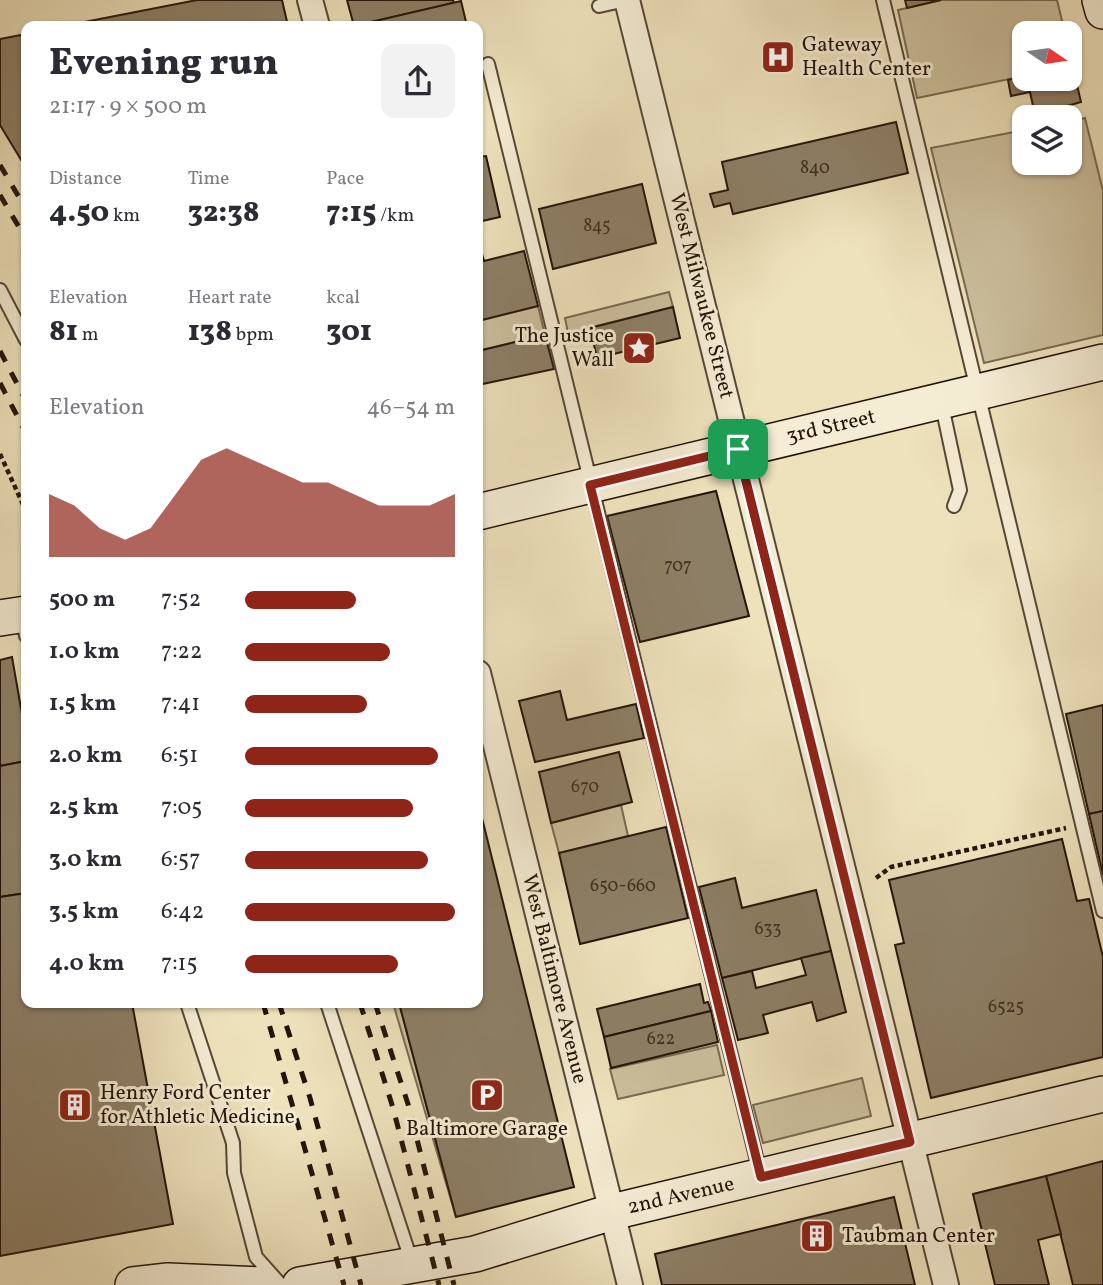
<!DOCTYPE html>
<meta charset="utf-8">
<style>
body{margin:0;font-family:Vollkorn,serif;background:#f2f2f3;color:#2b2b33;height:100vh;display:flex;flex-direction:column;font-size:26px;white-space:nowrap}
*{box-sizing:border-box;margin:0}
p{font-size:23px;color:#7c7c81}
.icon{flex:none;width:38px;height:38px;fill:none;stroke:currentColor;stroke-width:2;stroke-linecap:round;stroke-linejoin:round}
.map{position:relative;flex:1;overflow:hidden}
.details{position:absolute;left:21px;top:21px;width:462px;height:987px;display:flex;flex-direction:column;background:#fff;border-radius:14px;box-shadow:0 2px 5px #0004}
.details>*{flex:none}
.needle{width:46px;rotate:103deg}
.controls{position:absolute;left:1012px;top:21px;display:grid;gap:14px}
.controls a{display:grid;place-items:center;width:70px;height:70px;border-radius:14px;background:#fff;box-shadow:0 2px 5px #0004;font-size:35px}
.pin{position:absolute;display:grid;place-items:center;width:60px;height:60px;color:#fff;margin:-30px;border-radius:14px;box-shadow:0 4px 10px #0006}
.round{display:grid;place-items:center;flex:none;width:74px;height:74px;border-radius:14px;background:#f2f2f3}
.summary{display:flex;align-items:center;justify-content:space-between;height:119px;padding:0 28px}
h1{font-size:38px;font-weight:800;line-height:52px}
.metrics{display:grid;grid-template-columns:repeat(3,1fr);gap:10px;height:119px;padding:7px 28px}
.metrics div{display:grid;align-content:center}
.metrics b{font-size:30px;font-weight:800}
.metrics small{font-size:19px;font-weight:400}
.metrics p{font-size:19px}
.chart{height:196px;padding:14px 28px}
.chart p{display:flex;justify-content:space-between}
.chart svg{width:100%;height:126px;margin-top:7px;fill:#8f2418;opacity:.7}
ul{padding:0 28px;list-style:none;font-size:23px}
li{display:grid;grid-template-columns:112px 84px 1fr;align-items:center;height:52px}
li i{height:18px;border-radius:9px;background:#8f2418}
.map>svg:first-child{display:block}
.green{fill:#ccbf9d;stroke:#786a52;stroke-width:2}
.building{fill:#8d7f66;stroke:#241408;stroke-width:2}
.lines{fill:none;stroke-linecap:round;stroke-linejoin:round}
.lane-casing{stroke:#564835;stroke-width:16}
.street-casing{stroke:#564835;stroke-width:28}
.secondary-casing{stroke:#241408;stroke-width:38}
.path{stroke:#241408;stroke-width:4.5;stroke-dasharray:5 3.5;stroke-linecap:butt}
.lane{stroke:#f4ecd3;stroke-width:12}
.street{stroke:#f4ecd3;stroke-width:24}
.secondary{stroke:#f4ecd3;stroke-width:35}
.rail{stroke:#241408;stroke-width:5;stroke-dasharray:12 12;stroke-linecap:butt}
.route-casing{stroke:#fff;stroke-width:14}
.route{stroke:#8f2418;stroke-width:9}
.labels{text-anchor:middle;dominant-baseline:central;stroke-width:6;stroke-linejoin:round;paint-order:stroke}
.number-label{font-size:18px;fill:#3e2f20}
.poi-label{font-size:21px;fill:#241408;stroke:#f4ecd3;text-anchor:start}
.street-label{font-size:21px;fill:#241408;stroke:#f4ecd3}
</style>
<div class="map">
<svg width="1103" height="1285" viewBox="0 0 1103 1285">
<rect width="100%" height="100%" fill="#eee2bc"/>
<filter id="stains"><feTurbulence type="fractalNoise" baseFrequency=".00286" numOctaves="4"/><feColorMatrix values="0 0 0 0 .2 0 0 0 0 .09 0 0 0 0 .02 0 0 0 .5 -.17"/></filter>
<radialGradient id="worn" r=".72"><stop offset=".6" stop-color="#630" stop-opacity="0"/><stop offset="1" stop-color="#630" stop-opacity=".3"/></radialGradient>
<g class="green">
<polygon points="941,0 1057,0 1065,33 1024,33 1024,76 917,98 898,10"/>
<polygon points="1085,118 1103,191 1103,335 984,363 931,148 1024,130 1024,163 1069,163 1069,122"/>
<polygon points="669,292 673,307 568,333 565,318"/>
<polygon points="538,306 545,335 478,351 478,321"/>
<polygon points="621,805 628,836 559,853 551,823"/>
<polygon points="393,1003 399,1003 456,1217"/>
<polygon points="717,1045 724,1075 618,1099 610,1069"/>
<polygon points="862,1078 871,1116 763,1143 753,1105"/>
</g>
<g class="building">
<polygon points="197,0 282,0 288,26 64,26"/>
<polygon points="347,0 453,0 454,3 354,26"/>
<polygon points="905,0 941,0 907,8"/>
<polygon points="461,1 467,26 359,26 358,25"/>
<polygon points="26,34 26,168 0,125 0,39"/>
<polygon points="1072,64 1081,102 1035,115 1030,92 1011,96 1008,80 1024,76 1024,79 1069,79 1069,65"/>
<polygon points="896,122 908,173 733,214 730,203 714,207 710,194 728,190 722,162"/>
<polygon points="486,156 500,217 478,222 478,157"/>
<polygon points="642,184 656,243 553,269 539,209"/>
<polygon points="524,251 538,306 478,321 478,255 482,254 484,261"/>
<polygon points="673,307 680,338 597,358 590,328"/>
<polygon points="545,335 554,369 478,385 478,351"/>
<polygon points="716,491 749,616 640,642 607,516"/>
<polygon points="12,657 26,737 26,761 0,766 0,660"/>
<polygon points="560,691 567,720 636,704 644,738 535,762 519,701"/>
<polygon points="1103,705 1103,811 1089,814 1066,714"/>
<polygon points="619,752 632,802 551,823 539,772"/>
<polygon points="26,761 26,893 0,897 0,766"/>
<polygon points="478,802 574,1187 456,1217 399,1003 478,1003"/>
<polygon points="1103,811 1103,875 1089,814"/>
<polygon points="666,827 688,918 580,944 559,853"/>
<polygon points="1062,839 1077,901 1089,899 1103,957 1103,1057 931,1098 895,945 904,943 889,880"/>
<polygon points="735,878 742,908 816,890 831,951 722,978 699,887"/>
<polygon points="26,893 26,1003 132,1003 173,1224 0,1256 0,897"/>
<polygon points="831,951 846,1012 817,1021 812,1002 785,1009 763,1015 768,1033 738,1040 722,978 752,971 756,988 806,975 801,958"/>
<polygon points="700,984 704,1003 708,1002 711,1011 604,1037 597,1009"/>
<polygon points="711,1011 718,1042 611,1068 604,1037"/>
<polygon points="1103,1161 1103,1285 1073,1285 1046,1176"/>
<polygon points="1046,1176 1061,1234 1038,1240 1049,1285 995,1285 973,1194"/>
<polygon points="894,1197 915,1285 662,1285 655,1254"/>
</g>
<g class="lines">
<g class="lane-casing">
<g id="lane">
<polyline points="883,0 1103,911"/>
<polyline points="599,6 626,0"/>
<polyline points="488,64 760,1173"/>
<polyline points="0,290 26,340"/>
<polyline points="941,401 960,490 954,506"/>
<polyline points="22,615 26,636"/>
<polyline points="187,1003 233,1143 234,1173 256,1257 281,1285"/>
<polyline points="327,1003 412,1263"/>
</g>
</g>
<g class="street-casing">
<g id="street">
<polyline points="310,0 317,26"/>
<polyline points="627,0 946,1285"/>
<polyline points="478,673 630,1285"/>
</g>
</g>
<g class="secondary-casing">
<g id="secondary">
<polyline points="1100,0 1103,11"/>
<polyline points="478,512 1103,362"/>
<polyline points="0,618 26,614"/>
<polyline points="133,1285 168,1281 263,1285"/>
<polyline points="300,1285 475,1254 612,1212 1103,1094"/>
</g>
</g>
<g class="path">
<polyline points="0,454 26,511"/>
<polyline points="876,878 891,867 1066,828"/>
</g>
<use href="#lane" class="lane"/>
<use href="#street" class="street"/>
<use href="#secondary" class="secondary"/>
<g class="rail">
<polyline points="0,165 26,209"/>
<polyline points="0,195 26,239"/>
<polyline points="0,351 26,401"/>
<polyline points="0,383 26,433"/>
<polyline points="263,1003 344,1285"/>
<polyline points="279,1003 310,1098 361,1285"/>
<polyline points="360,1003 393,1108 439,1285"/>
<polyline points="375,1003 408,1104 454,1285"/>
</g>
</g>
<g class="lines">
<g class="route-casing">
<polygon id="route" points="738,449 910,1142 761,1177 590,485"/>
</g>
<use href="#route" class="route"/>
</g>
<defs>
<g id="hospital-square" transform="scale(1.75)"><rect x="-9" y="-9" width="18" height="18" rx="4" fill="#8f2418" stroke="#f4ecd3"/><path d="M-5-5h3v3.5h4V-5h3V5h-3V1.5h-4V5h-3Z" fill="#fff"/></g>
<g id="sight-square" transform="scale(1.75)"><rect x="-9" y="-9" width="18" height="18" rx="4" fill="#8f2418" stroke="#f4ecd3"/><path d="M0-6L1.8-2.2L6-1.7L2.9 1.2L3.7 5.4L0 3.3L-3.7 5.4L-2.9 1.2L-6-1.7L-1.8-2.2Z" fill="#fff"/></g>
<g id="parking-square" transform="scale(1.75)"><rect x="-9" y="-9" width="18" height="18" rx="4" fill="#8f2418" stroke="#f4ecd3"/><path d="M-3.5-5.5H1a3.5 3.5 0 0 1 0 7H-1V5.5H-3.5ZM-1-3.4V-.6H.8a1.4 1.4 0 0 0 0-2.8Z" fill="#fff"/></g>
<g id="building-square" transform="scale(1.75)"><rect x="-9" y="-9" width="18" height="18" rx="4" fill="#8f2418" stroke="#f4ecd3"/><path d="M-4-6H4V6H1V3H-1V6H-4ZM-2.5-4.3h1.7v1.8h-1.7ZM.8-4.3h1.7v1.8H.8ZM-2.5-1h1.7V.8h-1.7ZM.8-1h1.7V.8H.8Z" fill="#fff"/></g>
</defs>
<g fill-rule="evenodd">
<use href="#hospital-square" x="778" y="57"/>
<use href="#sight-square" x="639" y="348"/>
<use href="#parking-square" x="487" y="1095"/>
<use href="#building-square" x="75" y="1105"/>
<use href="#building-square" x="817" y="1236"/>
</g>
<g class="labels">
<g class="number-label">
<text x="815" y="168">840</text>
<text x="597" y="226">845</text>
<text x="678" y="566">707</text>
<text x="585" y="787">670</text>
<text x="623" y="886">650-660</text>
<text x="768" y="929">633</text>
<text x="1006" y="1007">6525</text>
<text x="661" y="1039">622</text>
</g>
<g class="poi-label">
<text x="802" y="45">Gateway<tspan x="802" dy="24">Health Center</tspan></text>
<text x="614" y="336" text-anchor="end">The Justice<tspan x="614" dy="24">Wall</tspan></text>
<text x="100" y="1093">Henry Ford Center<tspan x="100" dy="24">for Athletic Medicine</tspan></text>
<text x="487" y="1129" text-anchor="middle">Baltimore Garage</text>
<text x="842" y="1236">Taubman Center</text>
</g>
<g class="street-label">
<text transform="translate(701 296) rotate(76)">West Milwaukee Street</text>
<text transform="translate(831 427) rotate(-13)">3rd Street</text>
<text transform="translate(554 979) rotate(76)">West Baltimore Avenue</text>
<text transform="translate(681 1196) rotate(-13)">2nd Avenue</text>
</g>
</g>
<rect width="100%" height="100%" filter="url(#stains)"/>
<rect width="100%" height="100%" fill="url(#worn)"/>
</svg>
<div class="controls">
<a><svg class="needle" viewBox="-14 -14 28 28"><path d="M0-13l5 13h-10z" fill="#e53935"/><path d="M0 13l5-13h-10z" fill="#7c7c81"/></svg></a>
<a><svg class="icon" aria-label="layers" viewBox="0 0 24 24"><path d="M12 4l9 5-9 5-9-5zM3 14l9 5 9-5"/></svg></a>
</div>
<div class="pin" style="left:738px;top:449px;background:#1e9e55"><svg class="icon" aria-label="arrive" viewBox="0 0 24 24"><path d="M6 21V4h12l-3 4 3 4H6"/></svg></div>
<section class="details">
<div class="summary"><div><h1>Evening run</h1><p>21:17 · 9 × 500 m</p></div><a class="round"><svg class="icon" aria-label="share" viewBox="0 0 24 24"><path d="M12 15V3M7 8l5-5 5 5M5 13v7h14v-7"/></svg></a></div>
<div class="metrics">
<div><p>Distance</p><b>4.50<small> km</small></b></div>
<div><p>Time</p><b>32:38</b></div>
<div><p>Pace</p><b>7:15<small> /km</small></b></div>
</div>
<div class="metrics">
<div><p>Elevation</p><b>81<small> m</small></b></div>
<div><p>Heart rate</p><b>138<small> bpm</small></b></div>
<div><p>kcal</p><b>301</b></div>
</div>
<div class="chart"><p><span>Elevation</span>46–54 m</p>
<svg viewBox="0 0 160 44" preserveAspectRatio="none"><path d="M0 44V22L10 26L20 34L30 38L40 34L50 22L60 10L70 6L80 10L90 14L100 18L110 18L120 22L130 26L140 26L150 26L160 22V44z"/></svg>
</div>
<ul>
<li><b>500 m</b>7:52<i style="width:53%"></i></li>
<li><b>1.0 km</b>7:22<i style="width:69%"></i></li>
<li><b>1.5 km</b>7:41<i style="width:58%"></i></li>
<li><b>2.0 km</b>6:51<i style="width:92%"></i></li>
<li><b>2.5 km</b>7:05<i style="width:80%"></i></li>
<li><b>3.0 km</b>6:57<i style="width:87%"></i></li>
<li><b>3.5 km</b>6:42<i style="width:100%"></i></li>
<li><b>4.0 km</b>7:15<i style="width:73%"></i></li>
</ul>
</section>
</div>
